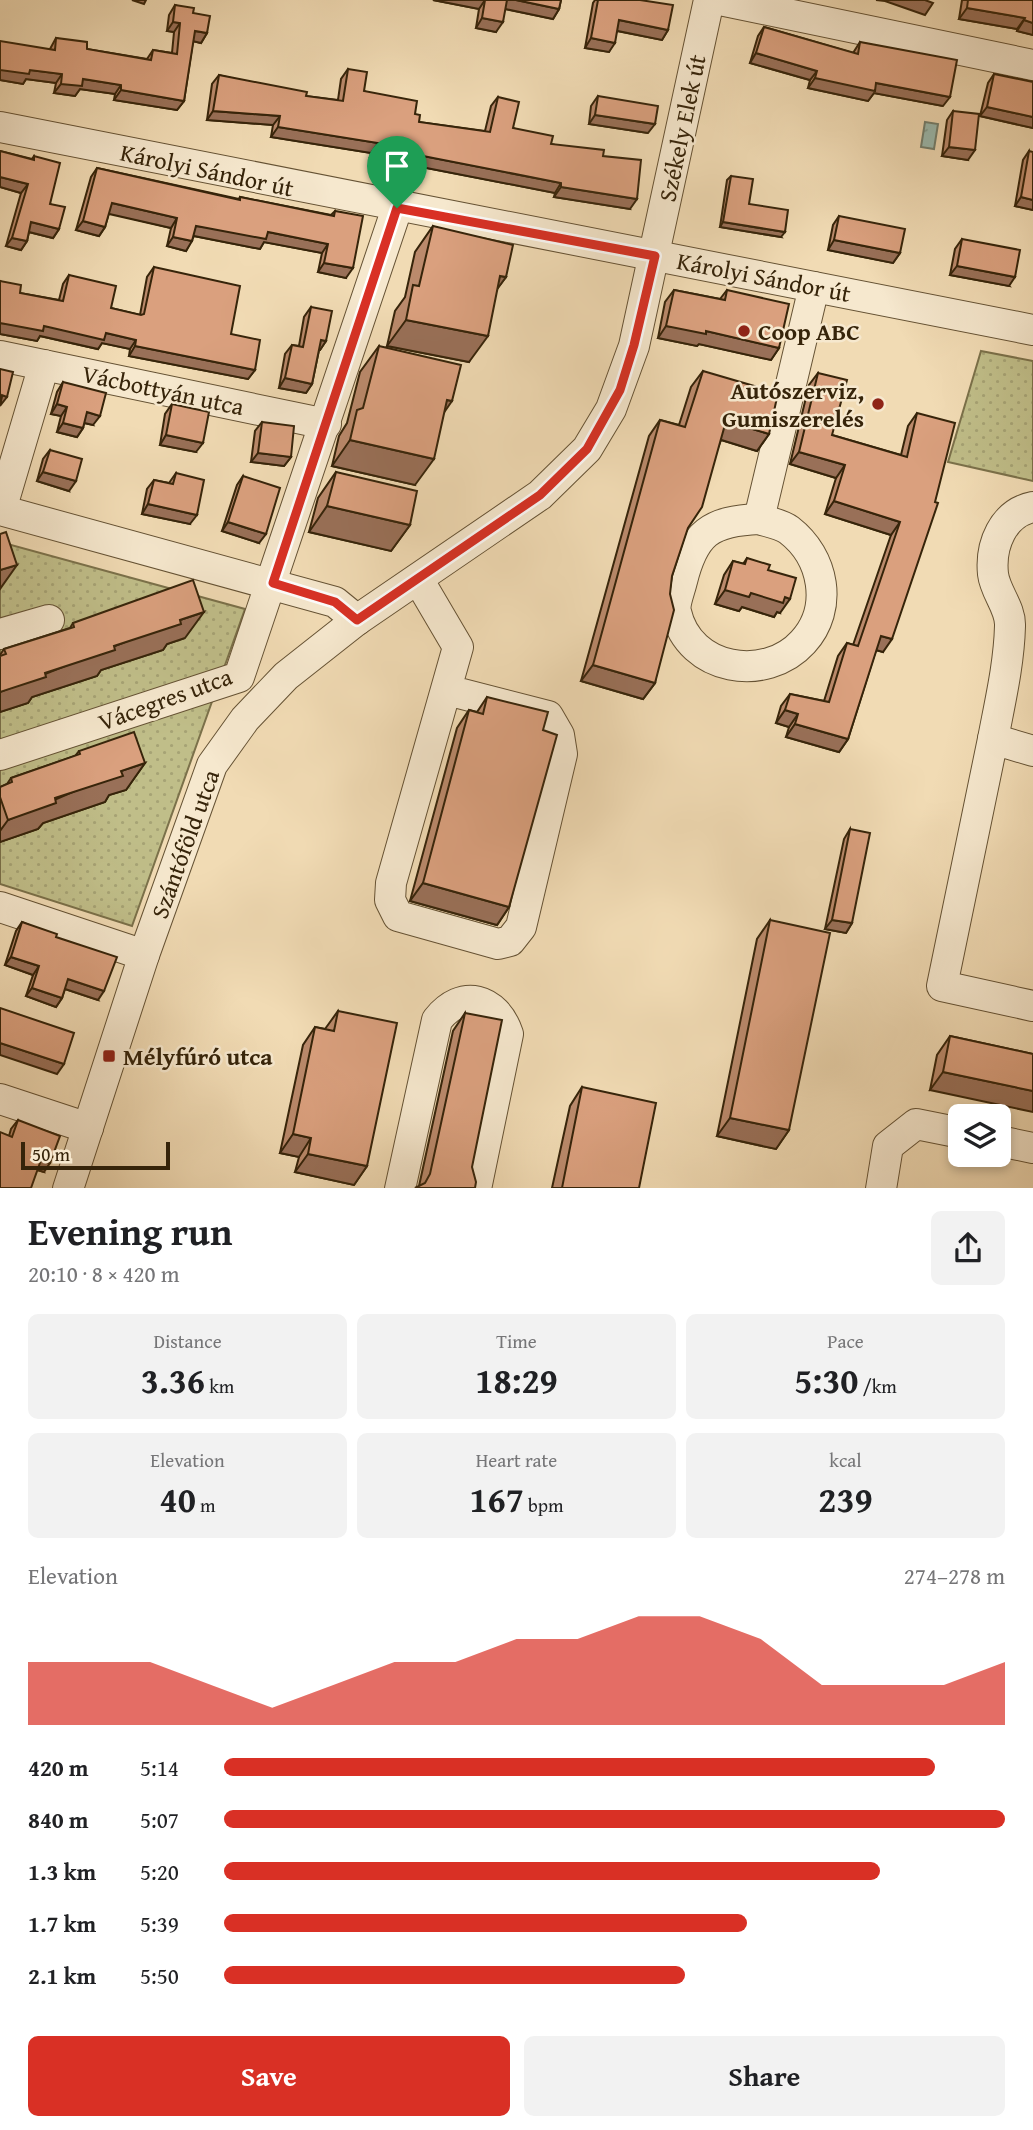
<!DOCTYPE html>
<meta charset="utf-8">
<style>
body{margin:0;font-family:"Gentium Book Plus",serif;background:#f2f2f2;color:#202124;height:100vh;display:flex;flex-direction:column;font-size:26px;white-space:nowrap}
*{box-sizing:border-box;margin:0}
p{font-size:23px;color:#757577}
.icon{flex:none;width:38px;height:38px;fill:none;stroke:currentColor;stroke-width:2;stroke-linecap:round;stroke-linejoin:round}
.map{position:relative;height:1188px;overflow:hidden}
.details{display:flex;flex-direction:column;background:#fff;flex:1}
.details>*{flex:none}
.fabs{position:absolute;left:948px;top:1104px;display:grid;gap:14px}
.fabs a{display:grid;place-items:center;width:63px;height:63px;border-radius:10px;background:#fff;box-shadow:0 4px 10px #0003;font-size:35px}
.scale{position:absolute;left:21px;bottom:18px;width:149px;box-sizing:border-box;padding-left:7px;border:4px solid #36240a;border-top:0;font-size:19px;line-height:24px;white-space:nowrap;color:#36240a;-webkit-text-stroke:5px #f6e8ce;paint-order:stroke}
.pin{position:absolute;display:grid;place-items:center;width:60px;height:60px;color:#fff;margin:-72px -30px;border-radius:50% 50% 50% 0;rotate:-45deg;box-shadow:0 0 7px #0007}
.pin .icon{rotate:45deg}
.round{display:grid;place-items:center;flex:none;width:74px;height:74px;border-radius:10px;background:#f2f2f2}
.head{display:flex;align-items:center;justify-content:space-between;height:119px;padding:0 28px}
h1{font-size:38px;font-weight:700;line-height:52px}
.figures{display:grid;grid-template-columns:repeat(3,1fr);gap:10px;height:119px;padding:7px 28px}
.figures div{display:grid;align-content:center;border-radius:10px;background:#f2f2f2;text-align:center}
.figures b{font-size:35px;font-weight:700}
.figures small{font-size:19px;font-weight:400}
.figures p{font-size:19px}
.chart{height:196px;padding:14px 28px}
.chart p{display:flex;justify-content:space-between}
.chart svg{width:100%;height:126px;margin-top:7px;fill:#d93025;opacity:.7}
.cta{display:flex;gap:14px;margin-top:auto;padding:14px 28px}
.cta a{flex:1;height:80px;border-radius:10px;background:#d93025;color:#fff;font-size:28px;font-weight:700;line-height:80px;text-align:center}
.cta a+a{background:#f2f2f2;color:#202124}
ul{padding:0 28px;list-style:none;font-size:23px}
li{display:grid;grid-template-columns:112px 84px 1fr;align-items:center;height:52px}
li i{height:18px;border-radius:9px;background:#d93025}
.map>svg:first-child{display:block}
.park{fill:url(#park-dots);stroke:#7b714a;stroke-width:2}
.water{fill:url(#water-ripples);stroke:#737f6e;stroke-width:2}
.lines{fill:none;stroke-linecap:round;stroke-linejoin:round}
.minor-casing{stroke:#655234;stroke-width:32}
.minor{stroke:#f6e8ce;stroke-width:30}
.wall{fill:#bb8a6c;stroke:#36240a;stroke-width:2}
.shaded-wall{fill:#997058;stroke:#36240a;stroke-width:2}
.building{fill:#daa07e;stroke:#36240a;stroke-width:2}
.route-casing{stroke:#fff;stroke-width:14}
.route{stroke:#d93025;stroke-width:9}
.poi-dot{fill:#8f2418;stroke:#f6e8ce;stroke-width:2.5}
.labels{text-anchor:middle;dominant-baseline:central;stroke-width:5;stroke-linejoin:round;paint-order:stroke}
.street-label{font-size:24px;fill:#36240a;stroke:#f6e8ce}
.poi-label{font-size:24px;font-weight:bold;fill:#36240a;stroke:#f6e8ce;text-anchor:start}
</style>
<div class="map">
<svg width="1033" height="1189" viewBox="0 0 1033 1189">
<defs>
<pattern id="park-dots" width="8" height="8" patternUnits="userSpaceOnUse" patternTransform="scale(1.75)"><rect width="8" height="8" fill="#c0be89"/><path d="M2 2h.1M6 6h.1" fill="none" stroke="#a6a375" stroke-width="1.8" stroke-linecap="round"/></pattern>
<pattern id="water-ripples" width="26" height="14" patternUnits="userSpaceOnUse" patternTransform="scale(1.75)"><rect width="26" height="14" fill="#9bbbb0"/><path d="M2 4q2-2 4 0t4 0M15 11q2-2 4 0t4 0" fill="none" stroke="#7f988d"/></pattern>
</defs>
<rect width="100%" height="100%" fill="#f1dbb4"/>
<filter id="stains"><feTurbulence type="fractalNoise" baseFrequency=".00286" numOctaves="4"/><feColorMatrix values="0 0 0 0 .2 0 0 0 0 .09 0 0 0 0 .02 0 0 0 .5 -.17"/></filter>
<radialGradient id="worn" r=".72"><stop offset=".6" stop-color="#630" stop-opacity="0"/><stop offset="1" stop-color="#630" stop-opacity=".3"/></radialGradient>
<g class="park">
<polygon points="981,351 1033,361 1033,481 948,462"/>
<polygon points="0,542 245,609 132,926 0,884"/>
</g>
<polygon class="water" points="925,122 938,124 934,149 921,147"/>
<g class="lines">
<g class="minor-casing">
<g id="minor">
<polyline points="720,0 1033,65"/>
<path d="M0,127C344,197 689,262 1033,330"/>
<polyline points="0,356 326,424"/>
<polyline points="0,510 335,602 357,620"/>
<polyline points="1,510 44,365"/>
<path d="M759,519C768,522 781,524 789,530C824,557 834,608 803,642C766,683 689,671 676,612C674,604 680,590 682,581C694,533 710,521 759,519Z"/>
<polyline points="759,519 814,287"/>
<polyline points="418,579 458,647 391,883 390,900 398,916 498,944 510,941 521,927 562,754 559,735 548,716 447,690"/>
<polyline points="0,634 49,620"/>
<path d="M993,739C1000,702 1009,664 1010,626C1011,608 995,592 993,574C990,545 1003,513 1033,507"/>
<polyline points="1033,751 993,739 942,986 1033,1006"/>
<polyline points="0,755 239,677 397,208"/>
<polyline points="0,907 144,955"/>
<polyline points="0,1099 88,1128"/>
<polyline points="999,1141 1033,1148"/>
<polyline points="68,1189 144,955 212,765 245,719 286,676 357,620 540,495 587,449 611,409 634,346 709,0"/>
<path d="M400,1189L437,1020C462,988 496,998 508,1034L476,1189"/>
<polyline points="881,1189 888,1146 916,1124 961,1133"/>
</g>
</g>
<use href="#minor" class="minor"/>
</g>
<g class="wall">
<polygon points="433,0 561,0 559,9 553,19 505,9 496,32 476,28 479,9"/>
<polygon points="595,0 640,0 668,30 662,40 617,31 609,52 585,48 593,3"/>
<polygon points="962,0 1033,0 1033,35 1017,31 1017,29 959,19"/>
<polygon points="175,5 193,13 207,33 201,43 193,41 184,101 177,110 114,100 115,94 80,89 75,96 54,93 56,83 26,79 23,84 0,80 50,49 56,38 87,49 147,59 153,50 172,53 174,32 167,31 169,15"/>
<polygon points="764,27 853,53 860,42 943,106 874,93 868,101 808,88 810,80 750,63 758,36"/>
<polygon points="348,69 364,91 415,114 419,122 485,131 491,106 498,97 513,128 551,144 603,156 630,209 554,197 555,193 370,157 371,153 271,137 273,125 207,120 212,84 219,75 306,96 338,100 341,79"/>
<polygon points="994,74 1033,82 1033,128 980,116 988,83"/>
<polygon points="598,96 648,133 589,124 591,106"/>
<polygon points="953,111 968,160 942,156 947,120"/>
<polygon points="0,151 32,159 34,156 59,229 53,238 29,232 27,241 21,250 6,246 21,193 0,187"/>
<polygon points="1029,151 1033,210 1015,206 1023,160"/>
<polygon points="97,168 239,199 240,197 331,215 335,211 346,278 318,272 322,253 264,242 260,249 194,236 186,251 167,246 171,228 109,213 105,227 99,236 76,230 91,177"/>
<polygon points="731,176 749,204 781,237 720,227 727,180"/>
<polygon points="839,216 900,253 893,263 828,250 833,225"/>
<polygon points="433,226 506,277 497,289 469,362 387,346 395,311 405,297 415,252"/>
<polygon points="962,239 1009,286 950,275 955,249"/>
<polygon points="154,267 231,334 255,370 248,379 129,356 130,349 102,343 98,349 40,336 37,341 0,334 0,281 20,293 59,300 63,284 69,275 111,308 140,315 147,277"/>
<polygon points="674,290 720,299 727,290 779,348 771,360 699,344 697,346 658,338 665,302"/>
<polygon points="311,307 326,341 320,350 319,350 312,384 306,393 279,388 285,354 292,345 299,346 304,317"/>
<polygon points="379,346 415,485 332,466 339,436 347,423 360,372"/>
<polygon points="703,371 769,434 757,451 721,440 687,529 672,576 655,683 643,699 581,681 649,436 660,420 679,425 691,387"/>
<polygon points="818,373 832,435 901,455 908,426 917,413 883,652 876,650 848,739 839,752 786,737 789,727 776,723 781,706 790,694 824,701 838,656 847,643 853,645 891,535 825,514 836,478 790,464 809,385"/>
<polygon points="63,382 93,425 84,423 83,428 77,437 57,432 61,416 51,414 57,392"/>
<polygon points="172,404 196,452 160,445 165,414"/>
<polygon points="262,422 291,457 284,466 251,462 255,431"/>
<polygon points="50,450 69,491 37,481 43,459"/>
<polygon points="336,472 410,525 391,551 309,532 318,498"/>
<polygon points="176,473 190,524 142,514 147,489 154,480 169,483"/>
<polygon points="243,476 259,543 222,531 237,485"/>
<polygon points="747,558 768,570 780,613 777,612 774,617 742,607 739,611 715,604 724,575 733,561 743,564"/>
<polygon points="73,623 185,638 167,644 163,650 101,670 97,676 32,697 28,703 0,712 0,655 4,649 70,628"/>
<polygon points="487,697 543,730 509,907 497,925 410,901 457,728 469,710 477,712"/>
<polygon points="79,751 145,763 126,790 109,795 105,802 43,823 38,829 0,842 0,787 7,784 11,778 75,756"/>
<polygon points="850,829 852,923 846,933 825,929 844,839"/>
<polygon points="770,920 789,1130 776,1149 717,1136 757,939"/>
<polygon points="22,922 56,937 98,1000 65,989 62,998 56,1007 26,996 33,975 5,965 16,931"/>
<polygon points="338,1011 367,1166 354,1185 295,1172 299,1157 280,1153 303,1045 315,1027 325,1029"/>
<polygon points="465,1013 472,1167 419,1186 453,1031"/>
<polygon points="950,1036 1033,1054 930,1090 937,1055"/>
<polygon points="582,1087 639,1188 552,1188 570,1106"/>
<polygon points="18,1120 44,1172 37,1170 9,1136 11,1129"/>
</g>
<g class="shaded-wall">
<polygon points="132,0 146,0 144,4"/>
<polygon points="433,0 485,0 479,9"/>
<polygon points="506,0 516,0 559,9 553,19 501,8"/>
<polygon points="876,0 925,0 933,3 925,15 885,1"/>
<polygon points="967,8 1025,18 1017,29 959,19"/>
<polygon points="482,18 503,22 496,32 476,28"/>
<polygon points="619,20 668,30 662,40 613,30"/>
<polygon points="1024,20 1033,23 1033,35 1017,31"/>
<polygon points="173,22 180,23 174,32 167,31"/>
<polygon points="195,31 207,33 201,43 188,40"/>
<polygon points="591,38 615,43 609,52 585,48"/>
<polygon points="756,53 817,71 810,80 750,63"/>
<polygon points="0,70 30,70 62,74 56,83 26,79 23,84 0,80"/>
<polygon points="815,78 876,83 950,97 943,106 874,93 868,101 808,88"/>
<polygon points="83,79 121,85 115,94 80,89 75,96 54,93 61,84"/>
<polygon points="121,90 184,101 177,110 114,100"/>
<polygon points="987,107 1033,117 1033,128 980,116"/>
<polygon points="213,111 280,116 273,125 207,120"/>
<polygon points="595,115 655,124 648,133 589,124"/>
<polygon points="278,127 378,143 371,153 271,137"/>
<polygon points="377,147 561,183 555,193 370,157"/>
<polygon points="949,147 975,150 968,160 942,156"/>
<polygon points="0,177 28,184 21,193 0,187"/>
<polygon points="561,187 637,199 630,209 554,197"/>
<polygon points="1021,197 1033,200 1033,210 1015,206"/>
<polygon points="112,203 177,218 171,228 105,213"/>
<polygon points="83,221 105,227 99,236 76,230"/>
<polygon points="31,222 59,229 53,238 25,231"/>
<polygon points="723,222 785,232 781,237 720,227"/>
<polygon points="196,226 268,232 328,244 322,253 264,242 260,249 189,235"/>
<polygon points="173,237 192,241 186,251 167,246"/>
<polygon points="12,238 27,241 21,250 6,246"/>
<polygon points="834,240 900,253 893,263 828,250"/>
<polygon points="324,263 353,268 346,278 318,272"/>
<polygon points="957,266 1015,277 1009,286 950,275"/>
<polygon points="500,276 506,277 487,303"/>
<polygon points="406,320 488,336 469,362 387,346"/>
<polygon points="0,323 44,326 106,333 136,340 130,349 102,343 98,349 40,336 37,341 0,334"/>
<polygon points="666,326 706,331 779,348 771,360 699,344 697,346 658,338"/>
<polygon points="321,340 326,341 320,350 314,349"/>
<polygon points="135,346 255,370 248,379 129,356"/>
<polygon points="285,378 312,384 306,393 279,388"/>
<polygon points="2,395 7,397 0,406"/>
<polygon points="447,400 452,401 434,427"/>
<polygon points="57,404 67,407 61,416 51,414"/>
<polygon points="87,412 100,416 93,425 80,422"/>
<polygon points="726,421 769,434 757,451 715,438"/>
<polygon points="63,423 83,428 77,437 57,432"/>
<polygon points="166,435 203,443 196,452 160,445"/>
<polygon points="350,440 434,459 415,485 332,466"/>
<polygon points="799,452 845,465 836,478 790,464"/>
<polygon points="258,453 291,457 284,466 251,462"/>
<polygon points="43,472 76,481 69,491 37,481"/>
<polygon points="834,501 900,522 891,535 825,514"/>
<polygon points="148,504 197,515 190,524 142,514"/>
<polygon points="327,506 410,525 391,551 309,532"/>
<polygon points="228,522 266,534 259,543 222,531"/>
<polygon points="17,565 0,589 0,570"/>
<polygon points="725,590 785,597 790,599 780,613 777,612 774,617 742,607 739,611 715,604"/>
<polygon points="204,612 185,638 167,644 163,650 101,670 97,676 32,697 28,703 0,712 0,692 180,620"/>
<polygon points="881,636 892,639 883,652 872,649"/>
<polygon points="593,665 655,683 643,699 581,681"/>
<polygon points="785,710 798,714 789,727 776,723"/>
<polygon points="795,724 848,739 839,752 786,737"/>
<polygon points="145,763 126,790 109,795 105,802 43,823 38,829 0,842 0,831 8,820 121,771"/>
<polygon points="423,883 509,907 497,925 410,901"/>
<polygon points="832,920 852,923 846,933 825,929"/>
<polygon points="11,957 39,966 33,975 5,965"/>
<polygon points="68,979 104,991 98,1000 62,988"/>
<polygon points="32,988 62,998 56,1007 26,996"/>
<polygon points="0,1043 64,1064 57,1074 0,1055"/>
<polygon points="943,1072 1033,1091 1033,1112 930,1090"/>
<polygon points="730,1118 789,1130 776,1149 717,1136"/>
<polygon points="293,1134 311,1138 299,1157 280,1153"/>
<polygon points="308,1154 367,1166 354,1185 295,1172"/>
<polygon points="41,1160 50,1163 44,1172 35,1169"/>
</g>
<g class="building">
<polygon points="485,0 507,0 503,22 482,18"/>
<polygon points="516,0 561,0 559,9"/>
<polygon points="598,0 640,0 673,5 668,30 619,20 615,43 591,38"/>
<polygon points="968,0 1033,0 1033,23 1024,20 1025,18 967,8"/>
<polygon points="175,5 194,8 193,13 210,16 207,33 195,31 184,101 121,90 121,85 83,79 82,86 61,84 62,74 30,70 29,74 0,70 0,41 55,50 56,38 87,42 87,49 151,60 153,50 177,54 180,23 173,22"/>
<polygon points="764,27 858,54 860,42 957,60 950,97 876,83 875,91 815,78 817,71 756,53"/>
<polygon points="348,69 367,72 364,91 417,101 415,114 420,115 419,122 490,132 498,97 519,102 513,128 553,136 551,144 604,150 603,156 641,160 637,199 561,187 561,183 377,147 378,143 278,127 280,116 213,111 219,75 307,92 306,96 343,101"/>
<polygon points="994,74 1033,82 1033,117 987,107"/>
<polygon points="598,96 658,106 655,124 595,115"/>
<polygon points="953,111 979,114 975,150 949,147"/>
<polygon points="0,151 34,160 34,156 60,163 50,204 65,207 59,229 31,222 27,241 12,238 28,184 0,177"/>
<polygon points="1029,151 1033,152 1033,200 1021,197"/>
<polygon points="97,168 240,200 240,197 334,216 335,211 363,216 353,268 324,263 328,244 268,232 266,239 196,226 192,241 173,237 177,218 112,203 105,227 83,221"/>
<polygon points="731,176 753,179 749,204 788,210 785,232 723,222"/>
<polygon points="839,216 905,229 900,253 834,240"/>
<polygon points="433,226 513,245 506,277 500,276 488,336 406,320 413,285 419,286"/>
<polygon points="962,239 1020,250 1015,277 957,266"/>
<polygon points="154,267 240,286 231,334 260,340 255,370 135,346 136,340 106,333 104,340 44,326 43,331 0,323 0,281 21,285 20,293 63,301 69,275 116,286 111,308 141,315 144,314"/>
<polygon points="674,290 725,300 727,290 789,304 779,348 706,331 706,334 666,326"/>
<polygon points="311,307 332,311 326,341 321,340 312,384 285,378 292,345 303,347"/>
<polygon points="379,346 461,365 452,401 447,400 434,459 350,440 357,410 363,408"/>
<polygon points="0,369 13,372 7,397 2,395 0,405"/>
<polygon points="703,371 778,393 769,434 726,421 702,507 688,528 672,576 670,594 674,610 655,683 593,665 660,420 685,427"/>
<polygon points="818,373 847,380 832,435 907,457 917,413 955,423 935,502 938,503 892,639 881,636 848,739 795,724 798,714 785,710 790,694 829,702 847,643 858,646 900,522 834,501 845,465 799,452"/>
<polygon points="63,382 106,393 100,416 87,412 83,428 63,423 67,407 57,404"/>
<polygon points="172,404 209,412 203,443 166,435"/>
<polygon points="262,422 294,426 291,457 258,453"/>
<polygon points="50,450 82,459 76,481 43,472"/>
<polygon points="336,472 417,491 410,525 327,506"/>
<polygon points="176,473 204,480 197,515 148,504 154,480 173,484"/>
<polygon points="243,476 280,488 266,534 228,522"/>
<polygon points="6,532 17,565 0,570 0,534"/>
<polygon points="747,558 770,565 768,570 796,578 790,599 785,597 783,603 751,593 749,597 725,590 733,561 745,564"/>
<polygon points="193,580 204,612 180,620 181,624 114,646 115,650 45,673 46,677 0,692 0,656 6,654 4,649 74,627 73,623"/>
<polygon points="487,697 548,712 543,730 557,735 509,907 423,883 469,710 483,714"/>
<polygon points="134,732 145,763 121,771 123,776 55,798 56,803 8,820 0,797 0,787 12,782 11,778 80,754 79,751"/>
<polygon points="850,829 870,833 852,923 832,920"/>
<polygon points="770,920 830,933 789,1130 730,1118"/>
<polygon points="22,922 57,934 56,937 117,957 104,991 68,979 62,998 32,988 39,966 11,957"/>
<polygon points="0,1008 74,1033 64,1064 0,1043"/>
<polygon points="338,1011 397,1023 367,1166 308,1154 311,1138 293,1134 315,1027 334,1031"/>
<polygon points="465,1013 502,1020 472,1167 476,1182 475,1188 415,1188 425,1183 430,1174"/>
<polygon points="950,1036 1033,1054 1033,1091 943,1072"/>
<polygon points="582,1087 656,1103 639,1188 562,1188"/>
<polygon points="18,1120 60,1136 50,1163 41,1160 31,1188 0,1188 0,1132 12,1137"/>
</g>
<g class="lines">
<g class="route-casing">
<polygon id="route" points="397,208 655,256 634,345 620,390 587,449 540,495 357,620 335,602 273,583"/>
</g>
<use href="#route" class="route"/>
</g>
<g class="poi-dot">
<circle cx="744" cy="331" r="7"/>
<circle cx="878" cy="404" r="7"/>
<rect x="102" y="1049" width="14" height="14" rx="3.5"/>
</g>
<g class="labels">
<g class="street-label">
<text transform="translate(682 128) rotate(-78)">Székely Elek út</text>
<text transform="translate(207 170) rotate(12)">Károlyi Sándor út</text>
<text transform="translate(764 277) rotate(11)">Károlyi Sándor út</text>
<text transform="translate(163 390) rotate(12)">Vácbottyán utca</text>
<text transform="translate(165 699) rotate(-20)">Vácegres utca</text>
<text transform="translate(185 844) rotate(-70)">Szántóföld utca</text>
</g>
<g class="poi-label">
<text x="758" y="331">Coop ABC</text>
<text x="864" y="390" text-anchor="end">Autószerviz,<tspan x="864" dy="28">Gumiszerelés</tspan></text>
<text x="123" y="1056">Mélyfúró utca</text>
</g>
</g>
<rect width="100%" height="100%" filter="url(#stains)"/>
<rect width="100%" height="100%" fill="url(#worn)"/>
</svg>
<div class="fabs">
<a><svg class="icon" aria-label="layers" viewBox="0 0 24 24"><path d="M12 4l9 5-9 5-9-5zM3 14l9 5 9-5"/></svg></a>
</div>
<div class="scale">50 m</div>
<div class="pin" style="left:397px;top:208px;background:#1e9e55"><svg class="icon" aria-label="arrive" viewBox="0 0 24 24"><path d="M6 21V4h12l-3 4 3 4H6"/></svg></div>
</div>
<section class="details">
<div class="head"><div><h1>Evening run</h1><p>20:10 · 8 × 420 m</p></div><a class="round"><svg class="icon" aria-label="share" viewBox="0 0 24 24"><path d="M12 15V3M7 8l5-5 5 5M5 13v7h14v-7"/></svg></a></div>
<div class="figures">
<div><p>Distance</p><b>3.36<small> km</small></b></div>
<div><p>Time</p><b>18:29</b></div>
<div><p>Pace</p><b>5:30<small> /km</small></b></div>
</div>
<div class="figures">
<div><p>Elevation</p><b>40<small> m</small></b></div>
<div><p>Heart rate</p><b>167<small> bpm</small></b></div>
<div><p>kcal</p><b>239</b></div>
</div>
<div class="chart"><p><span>Elevation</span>274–278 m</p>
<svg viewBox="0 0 160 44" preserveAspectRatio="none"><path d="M0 44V22L10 22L20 22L30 30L40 38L50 30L60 22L70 22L80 14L90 14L100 6L110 6L120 14L130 30L140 30L150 30L160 22V44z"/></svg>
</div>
<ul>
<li><b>420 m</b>5:14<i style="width:91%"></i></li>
<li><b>840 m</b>5:07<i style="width:100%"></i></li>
<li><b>1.3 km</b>5:20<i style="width:84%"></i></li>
<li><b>1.7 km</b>5:39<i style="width:67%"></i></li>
<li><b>2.1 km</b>5:50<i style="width:59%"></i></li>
</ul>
<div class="cta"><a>Save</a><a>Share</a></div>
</section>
